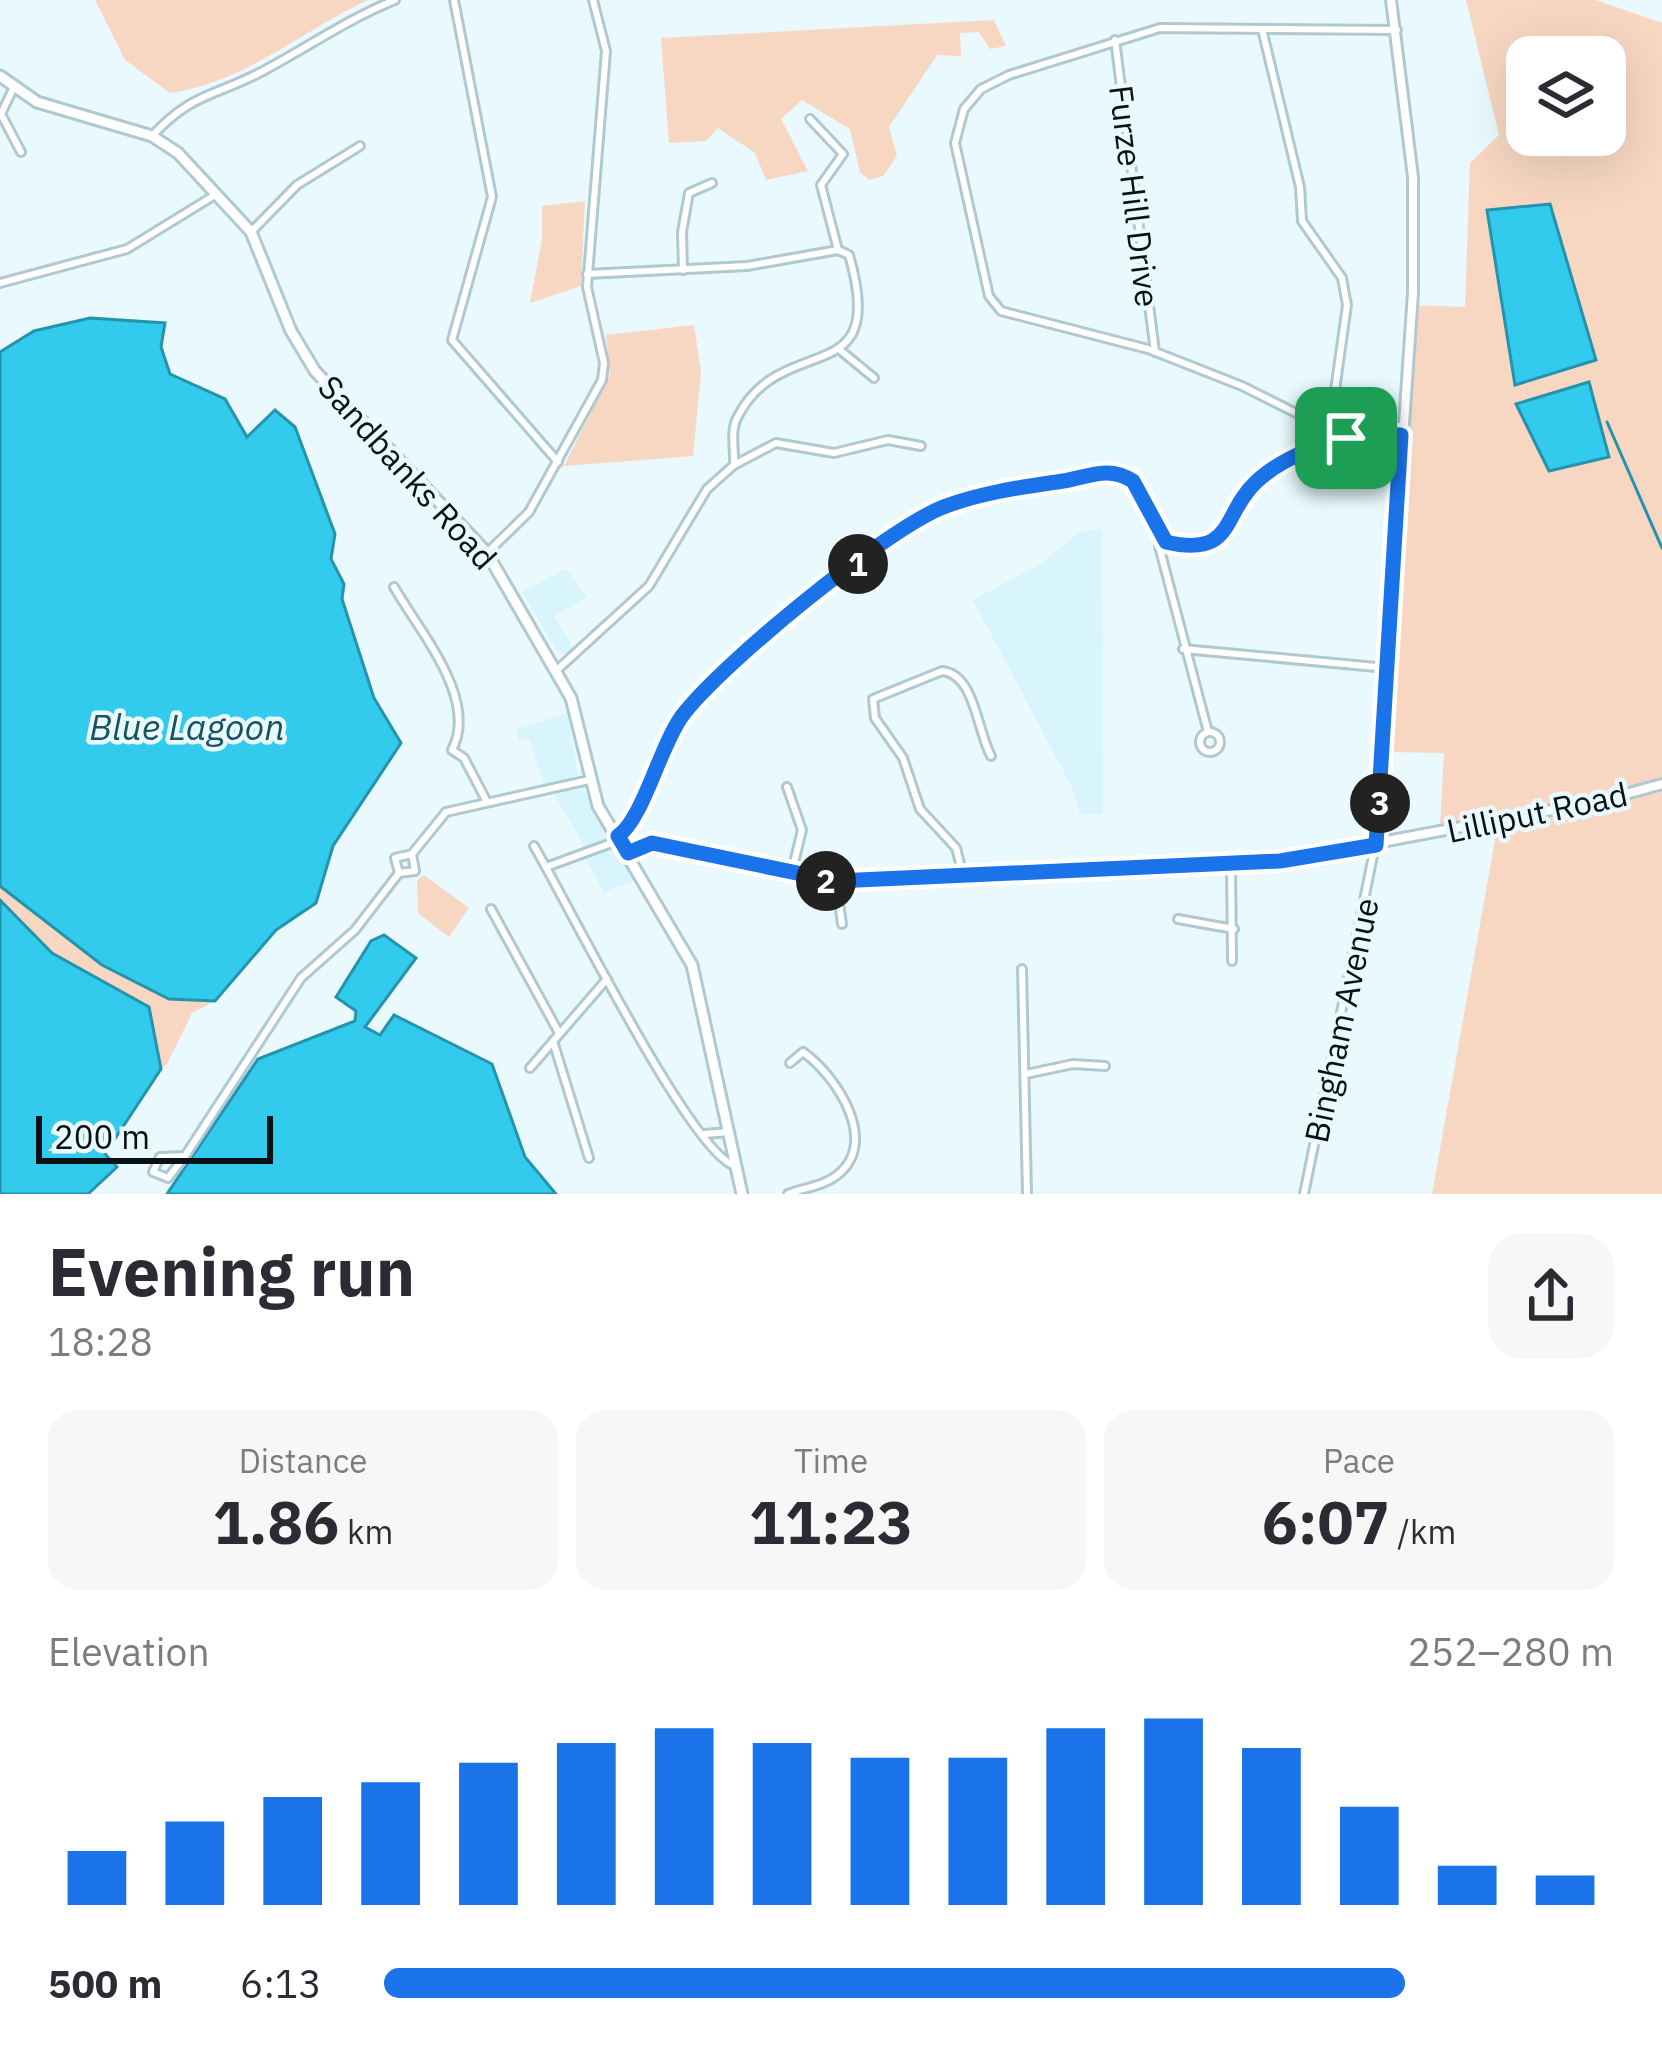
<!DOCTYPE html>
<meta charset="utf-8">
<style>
body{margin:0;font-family:"IBM Plex Sans",sans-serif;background:#f7f7f7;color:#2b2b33;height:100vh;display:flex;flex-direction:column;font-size:45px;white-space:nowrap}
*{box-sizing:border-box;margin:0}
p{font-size:39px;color:#7c7c81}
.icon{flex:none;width:66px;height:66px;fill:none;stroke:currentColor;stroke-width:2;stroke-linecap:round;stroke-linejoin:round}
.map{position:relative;height:1194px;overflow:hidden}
.drawer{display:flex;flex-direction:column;background:#fff;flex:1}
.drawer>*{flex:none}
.tools{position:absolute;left:1506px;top:36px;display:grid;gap:24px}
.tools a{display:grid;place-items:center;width:120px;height:120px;border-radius:24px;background:#fff;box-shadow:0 12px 48px #0002;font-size:60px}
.scale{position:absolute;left:36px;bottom:30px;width:237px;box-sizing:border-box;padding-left:12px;border:6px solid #081114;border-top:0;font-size:33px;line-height:42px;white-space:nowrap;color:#081114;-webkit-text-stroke:9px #e9f9fd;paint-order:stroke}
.pin{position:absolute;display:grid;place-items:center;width:102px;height:102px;color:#fff;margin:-51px;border-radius:24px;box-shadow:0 6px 18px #0006}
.km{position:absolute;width:60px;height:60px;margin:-30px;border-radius:50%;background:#222;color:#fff;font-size:33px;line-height:60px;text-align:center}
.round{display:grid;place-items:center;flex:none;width:126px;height:126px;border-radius:36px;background:#f7f7f7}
.overview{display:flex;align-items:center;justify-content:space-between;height:204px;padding:0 48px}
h1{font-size:66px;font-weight:800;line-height:90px}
.stats{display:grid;grid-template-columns:repeat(3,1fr);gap:18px;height:204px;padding:12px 48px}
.stats div{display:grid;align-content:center;border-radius:30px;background:#f7f7f7;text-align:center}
.stats b{font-size:60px;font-weight:800}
.stats small{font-size:33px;font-weight:400}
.stats p{font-size:33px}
.chart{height:336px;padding:24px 48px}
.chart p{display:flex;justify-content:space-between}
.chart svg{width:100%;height:216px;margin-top:12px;stroke:#1a73e8;stroke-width:6}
ul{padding:0 48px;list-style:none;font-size:39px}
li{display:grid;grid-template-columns:192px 144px 1fr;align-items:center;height:90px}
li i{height:30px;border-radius:15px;background:#1a73e8}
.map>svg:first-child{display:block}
.built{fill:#d8f4fc}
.green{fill:#f7d7c2;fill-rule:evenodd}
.water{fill:#32cbed;stroke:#2593ac;stroke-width:3}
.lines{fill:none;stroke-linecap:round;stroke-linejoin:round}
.stream{stroke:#2593ac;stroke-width:3}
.minor-casing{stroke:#b0c9d0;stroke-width:12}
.tertiary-casing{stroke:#b0c9d0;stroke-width:14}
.secondary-casing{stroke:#b0c9d0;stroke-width:15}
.minor{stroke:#fff;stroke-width:6}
.tertiary{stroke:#fff;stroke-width:8}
.secondary{stroke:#fff;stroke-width:9}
.route-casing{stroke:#fff;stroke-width:24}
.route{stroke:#1a73e8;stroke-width:15}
.labels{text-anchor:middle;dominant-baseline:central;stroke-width:9;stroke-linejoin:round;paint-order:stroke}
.street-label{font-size:33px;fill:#081114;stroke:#e9f9fd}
.water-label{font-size:36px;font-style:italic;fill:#175361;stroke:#e9f9fd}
</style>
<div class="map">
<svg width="1662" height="1194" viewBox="0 0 1662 1194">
<rect width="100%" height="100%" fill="#e9f9fd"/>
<g class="built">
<polygon points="1102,529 1103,814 1080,814 1073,789 973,600 1037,566 1080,532"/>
<polygon points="566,569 587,597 554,616 573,647 565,654 558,652 522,592"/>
<polygon points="567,713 578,776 636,880 604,892 580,848 584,845 554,794 547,794 529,738 519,740 516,730"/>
</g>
<g class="green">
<path d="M95,0H368C301,31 246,82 170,93L125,60Z"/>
<path d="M1466,0H1596L1662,23V1194H1432L1497,829L1492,815L1440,826L1444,753L1390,752L1396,660L1388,658L1412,305L1465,307L1470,163L1499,135ZM1527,57H1605V135H1527Z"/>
<polygon points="994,20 1006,46 990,49 979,32 960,33 961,56 937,55 889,127 897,156 883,176 869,180 860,172 850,129 802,100 781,119 808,171 766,180 755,153 718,128 706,141 669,143 661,38"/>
<polygon points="585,201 581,286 530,303 542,239 542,206"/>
<polygon points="694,325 701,372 693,456 564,466 610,374 606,335"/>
<polygon points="424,875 469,908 449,937 418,913 417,880"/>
<polygon points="0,886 102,965 169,999 215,1001 192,1013 167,1064 161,1069 149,1007 52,953 0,900"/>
</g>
<g class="water">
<polygon points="1550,204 1596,360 1515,385 1487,210"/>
<polygon points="90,318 165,323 161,347 170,374 225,399 247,437 275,410 295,427 335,534 331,559 344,584 342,599 374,698 401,743 333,846 316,903 276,930 215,1001 169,999 102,965 0,886 0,352 34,331"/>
<polygon points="1589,382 1609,457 1549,471 1516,404"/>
<polygon points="0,900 52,953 149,1007 161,1069 105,1154 117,1167 88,1194 0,1194"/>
<polygon points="384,935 416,958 365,1027 380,1035 394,1015 492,1064 525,1157 556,1194 167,1194 258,1059 355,1021 356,1011 336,997 371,941"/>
</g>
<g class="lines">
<polyline class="stream" points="1607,422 1662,548"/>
<g class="minor-casing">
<g id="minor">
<polyline points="454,0 492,197 452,340 558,462"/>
<polyline points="1262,29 1300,187 1302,221 1342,278 1347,305 1330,426"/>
<polyline points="1115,40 1155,352"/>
<polyline points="13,89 1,114 21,152"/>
<path d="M152,136C193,92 214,97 263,71C308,47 348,19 395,0"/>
<polyline points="251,232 297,185 360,146"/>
<polyline points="683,270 682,232 689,193 712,183"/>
<polyline points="587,274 747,266 838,250"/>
<polyline points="0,283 127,249 215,195"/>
<polyline points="840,350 874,378"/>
<polyline points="1346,438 1242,386 1148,349 1001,311 989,296 955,143 964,109 981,89 1009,75 1160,28 1397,30"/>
<polyline points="734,465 776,443 834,453 888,440 921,446"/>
<polyline points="1162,540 1159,546 1208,732"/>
<polyline points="487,553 529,512 602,380 604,363 587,287 606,51 593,0"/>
<path d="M394,587C419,631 479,699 452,750L464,758L487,802"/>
<polyline points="1183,649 1387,668"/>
<path d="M558,669L649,586L707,489L734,465C735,450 730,432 737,418C782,328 890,395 849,255L838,250L821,185L843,154L810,119"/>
<circle cx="1210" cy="742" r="10"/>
<polyline points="787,787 802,830 791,875"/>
<path d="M618,836C643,819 660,747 682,717C719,665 886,529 945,506C979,493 1015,487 1052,482C1081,478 1113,461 1137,486L1162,540C1227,572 1227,504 1260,479C1300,448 1351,433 1401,435"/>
<path d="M534,846C567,902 688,1147 733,1165"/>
<polyline points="412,854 415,871 399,873 395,858 412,854 446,812 589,780"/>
<polyline points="1231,864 1232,961"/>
<polyline points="546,867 620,840"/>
<path d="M963,875L956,848L920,809L903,758L875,718L873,699L942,671C975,674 977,731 991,756"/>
<polyline points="836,881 842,924"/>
<polyline points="491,909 559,1033"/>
<polyline points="1178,919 1234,929"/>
<polyline points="1022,969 1027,1194"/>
<polyline points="553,1041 589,1158"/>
<polyline points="530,1068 607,979"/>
<polyline points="1026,1074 1073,1064 1105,1066"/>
<polyline points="704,1134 730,1132"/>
<polyline points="185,1156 168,1178 153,1172 160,1157 185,1156 301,978 355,930 399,873"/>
<path d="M788,1194C802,1188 820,1187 833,1178C883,1146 837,1076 803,1052L790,1063"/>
<polyline points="1304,1194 1375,846"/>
</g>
</g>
<g class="tertiary-casing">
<g id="tertiary">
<polyline points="1375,846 1413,293 1413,177 1391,0"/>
<polyline points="628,853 658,844 836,881 1280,861 1600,801 1662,784"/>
</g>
</g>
<g class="secondary-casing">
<polyline id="secondary" points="0,76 37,102 152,136 178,153 251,232 291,331 315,371 487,553 571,698 598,806 692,965 742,1194"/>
</g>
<use href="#minor" class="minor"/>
<use href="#tertiary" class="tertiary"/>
<use href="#secondary" class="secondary"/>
</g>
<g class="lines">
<g class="route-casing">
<path id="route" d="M1367,434L1401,435L1376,845L1280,861L836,881L652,843L628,853L618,836C643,819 660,746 682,716C720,665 888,527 946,506C984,492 1023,487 1063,481C1089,477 1108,465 1133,481L1166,542C1235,558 1221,515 1256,482C1281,458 1333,437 1367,434Z"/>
</g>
<use href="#route" class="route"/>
</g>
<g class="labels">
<g class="street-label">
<text transform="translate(1135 196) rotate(83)">Furze Hill Drive</text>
<text transform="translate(408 472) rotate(48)">Sandbanks Road</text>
<text transform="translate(1537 812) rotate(-12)">Lilliput Road</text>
<text transform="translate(1341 1020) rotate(-78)">Bingham Avenue</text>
</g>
<g class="water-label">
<text x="187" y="726">Blue Lagoon</text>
</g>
</g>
</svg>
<div class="tools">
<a><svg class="icon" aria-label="layers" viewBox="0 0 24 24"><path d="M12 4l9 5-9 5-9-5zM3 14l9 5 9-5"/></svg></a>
</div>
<div class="scale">200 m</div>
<div class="pin" style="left:1346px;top:438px;background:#1e9e55"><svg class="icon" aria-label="arrive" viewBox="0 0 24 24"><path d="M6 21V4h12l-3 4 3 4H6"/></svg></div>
<b class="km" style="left:858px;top:564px">1</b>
<b class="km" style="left:826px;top:881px">2</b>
<b class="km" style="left:1380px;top:803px">3</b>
</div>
<section class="drawer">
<div class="overview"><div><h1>Evening run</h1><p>18:28</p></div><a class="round"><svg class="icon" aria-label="share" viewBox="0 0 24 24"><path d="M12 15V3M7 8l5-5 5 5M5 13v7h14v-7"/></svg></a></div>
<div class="stats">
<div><p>Distance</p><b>1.86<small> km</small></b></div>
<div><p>Time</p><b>11:23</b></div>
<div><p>Pace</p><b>6:07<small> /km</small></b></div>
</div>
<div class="chart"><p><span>Elevation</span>252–280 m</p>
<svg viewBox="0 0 160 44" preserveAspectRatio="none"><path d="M5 44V33M15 44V27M25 44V22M35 44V19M45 44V15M55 44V11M65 44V8M75 44V11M85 44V14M95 44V14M105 44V8M115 44V6M125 44V12M135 44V24M145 44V36M155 44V38"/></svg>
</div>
<ul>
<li><b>500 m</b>6:13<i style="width:83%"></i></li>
</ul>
</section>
